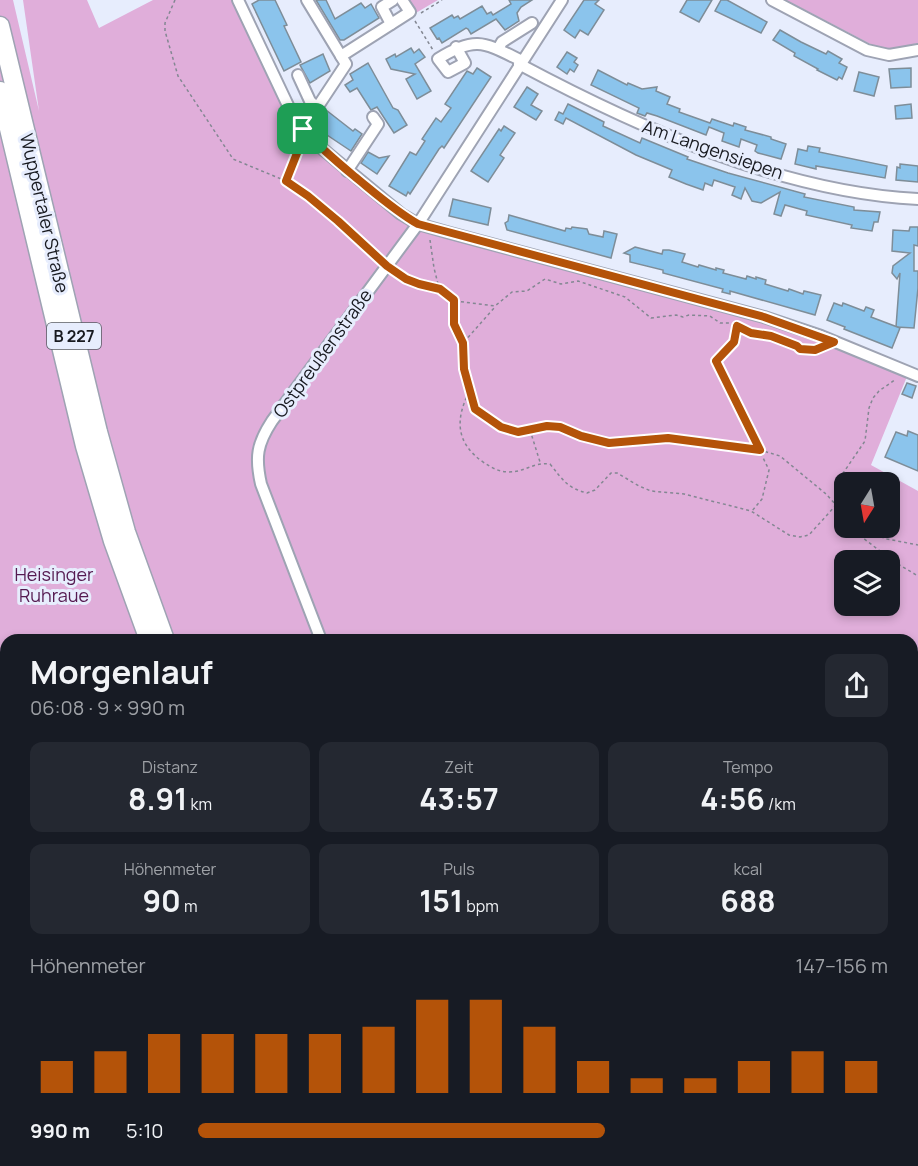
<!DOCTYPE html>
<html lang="de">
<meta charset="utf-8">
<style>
body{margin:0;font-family:Manrope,sans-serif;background:#242831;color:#f1f3f6;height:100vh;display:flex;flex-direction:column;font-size:22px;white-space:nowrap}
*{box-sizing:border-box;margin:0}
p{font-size:20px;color:#9ea1a6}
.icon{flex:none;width:33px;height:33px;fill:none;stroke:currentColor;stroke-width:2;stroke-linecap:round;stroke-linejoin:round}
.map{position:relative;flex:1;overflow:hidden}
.details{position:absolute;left:0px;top:634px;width:918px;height:532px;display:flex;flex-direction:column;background:#171b24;border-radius:18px 18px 0 0;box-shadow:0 3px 9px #0003}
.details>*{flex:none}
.needle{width:39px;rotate:191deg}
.tools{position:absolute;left:834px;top:472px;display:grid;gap:12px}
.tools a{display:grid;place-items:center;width:66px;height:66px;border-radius:12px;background:#171b24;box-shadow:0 3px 9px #0003;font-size:30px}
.pin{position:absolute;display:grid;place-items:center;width:51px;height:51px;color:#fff;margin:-26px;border-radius:12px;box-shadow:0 3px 9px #0006}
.round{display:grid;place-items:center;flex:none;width:63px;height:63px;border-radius:12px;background:#242831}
.overview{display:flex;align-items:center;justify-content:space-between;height:102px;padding:0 30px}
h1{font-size:33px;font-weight:700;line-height:45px}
.stats{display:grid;grid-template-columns:repeat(3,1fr);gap:9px;height:102px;padding:6px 30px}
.stats div{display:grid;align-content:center;border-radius:12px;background:#242831;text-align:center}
.stats b{font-size:30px;font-weight:700}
.stats small{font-size:16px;font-weight:400}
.stats p{font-size:16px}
.chart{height:168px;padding:12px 30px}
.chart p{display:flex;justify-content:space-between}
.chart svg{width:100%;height:108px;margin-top:6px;stroke:#b45309;stroke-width:6}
ul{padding:0 30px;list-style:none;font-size:20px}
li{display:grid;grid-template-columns:96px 72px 1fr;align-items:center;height:45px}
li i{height:15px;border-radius:8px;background:#b45309}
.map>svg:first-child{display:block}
.green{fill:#e0aeda;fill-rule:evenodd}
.water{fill:#8ee0ef;stroke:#6ba5b1;stroke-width:1.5}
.building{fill:#8bc4ec;stroke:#7e8d98;stroke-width:1.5}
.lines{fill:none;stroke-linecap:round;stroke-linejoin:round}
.minor-casing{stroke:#9ea3b3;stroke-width:14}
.primary-casing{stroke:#9ea3b3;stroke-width:21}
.path{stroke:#838792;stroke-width:1.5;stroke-dasharray:3 3;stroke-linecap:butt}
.minor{stroke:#fff;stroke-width:10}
.primary{stroke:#fff;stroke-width:18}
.route-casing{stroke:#fff;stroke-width:12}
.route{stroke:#b45309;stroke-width:8}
.labels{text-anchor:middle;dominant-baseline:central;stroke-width:6;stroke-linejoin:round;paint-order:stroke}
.shield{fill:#e7edfd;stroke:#565962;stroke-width:1.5}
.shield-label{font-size:16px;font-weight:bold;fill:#181a20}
.street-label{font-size:18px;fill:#181a20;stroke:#e7edfd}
.park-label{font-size:18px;fill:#551a51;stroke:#e7edfd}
</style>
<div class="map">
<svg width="918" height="1166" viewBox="0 0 918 1166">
<rect width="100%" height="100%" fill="#e7edfd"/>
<g class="green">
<path d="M0,0H13L39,111L23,0H87L99,28L153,0H236L291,116L401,216L763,319L908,374L871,465L918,491V1166H0ZM844,483H890V528H844ZM844,561H890V606H844ZM6,640H912V1161H6Z"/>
<polygon points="405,0 438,0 414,14"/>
<polygon points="786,0 918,0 918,43 889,50 880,49"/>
</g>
<g class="water">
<polygon points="0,833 6,841 6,987 0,980"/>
<polygon points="0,1137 6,1138 6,1161 89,1161 90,1166 0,1166"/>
<polygon points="148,1161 198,1161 202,1166 152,1166"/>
<polygon points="311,1161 460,1161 465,1166 314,1166"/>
</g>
<g class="building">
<polygon points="259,0 275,0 287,25 284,26 301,62 284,71 252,4"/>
<polygon points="316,0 326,0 335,19 361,3 365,8 371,4 379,18 344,40 340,40"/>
<polygon points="509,0 532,0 521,7 517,13 519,21 505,30 496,19 471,34 468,29 466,28 442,43 439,38 437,39 430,28 452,15 454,18 458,16 460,19 482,6 487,14 491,12 493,15 511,4"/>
<polygon points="584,0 599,0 595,4 604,10 588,35 580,30 575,38 564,30"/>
<polygon points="687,0 712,0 699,22 680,12"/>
<polygon points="721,0 727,0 767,22 761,33 715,11"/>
<polygon points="780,30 801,42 826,54 828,51 842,59 839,63 847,67 842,79 839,77 837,80 817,70 818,69 794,56 795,53 773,40"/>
<polygon points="411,48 414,53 419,49 425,57 415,64 431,91 417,99 406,79 415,74 391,69 386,59 395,54 396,57"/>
<polygon points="567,52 577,58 574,62 578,65 574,72 570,69 567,74 557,67"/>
<polygon points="323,54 330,71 310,83 300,65"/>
<polygon points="368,63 393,108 398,110 407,125 394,133 377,107 371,110 357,88 350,92 345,85 353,80 350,74"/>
<polygon points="477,68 491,77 444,148 442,146 439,149 410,194 408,192 406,196 389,186 410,152 416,155 425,141 422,139 436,118 441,122 451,108 445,104 467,71 473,74"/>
<polygon points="911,68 911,87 891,88 889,69"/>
<polygon points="598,70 627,85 628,83 642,89 657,87 656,91 670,97 667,104 680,109 679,112 710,123 712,119 733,126 734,123 746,127 745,130 771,137 771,139 786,144 781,159 758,153 755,151 757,145 741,139 739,147 722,141 724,133 709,127 706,135 657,116 647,113 645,116 637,113 639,108 591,85"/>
<polygon points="859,72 879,77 874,96 854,91"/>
<polygon points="527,87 538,94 531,105 542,111 536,120 514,107"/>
<polygon points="568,104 604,122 603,126 640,143 642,138 688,157 687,159 728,173 805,194 804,197 854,207 854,210 880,212 878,222 874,222 872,231 851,228 852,225 806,215 807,211 785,205 781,216 774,214 780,192 761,203 752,201 745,188 741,199 732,195 735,187 714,180 712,186 705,183 703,190 686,184 669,177 672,170 636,155 566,118 563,124 555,120 559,112 563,114"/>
<polygon points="911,104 912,118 896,119 895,106"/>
<polygon points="326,110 353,131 355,129 362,134 351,151 318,129 321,126 317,124"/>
<polygon points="504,126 515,133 500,155 504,158 488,182 471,171 499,129 501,131"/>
<polygon points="808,146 820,148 819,152 887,166 885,178 816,166 816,169 795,164 798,149 807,151"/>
<polygon points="368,152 379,158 389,156 377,174 361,163"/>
<polygon points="900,164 918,166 918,182 896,180 897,167 900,168"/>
<polygon points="453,199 491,208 488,225 449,216"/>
<polygon points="509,215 565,231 566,228 571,229 572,227 587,229 589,234 603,237 604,231 617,234 611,258 507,230 505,223 508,221"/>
<polygon points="910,227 918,227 918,246 914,245 914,271 918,271 918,288 914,328 896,327 900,273 897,279 892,273 893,266 910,253 892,251 893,230 909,231"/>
<polygon points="635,247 662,254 663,250 669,250 685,254 682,262 698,267 699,265 716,270 716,268 724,270 723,273 746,279 747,276 756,279 756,277 766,280 765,284 788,291 789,289 803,294 804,291 821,295 815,315 730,291 730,294 722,292 723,289 663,273 663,270 630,262 630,255 624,253"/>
<polygon points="834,303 842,306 843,303 864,311 866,307 874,310 871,317 900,328 892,348 844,329 845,327 827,320"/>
<polygon points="907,383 916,386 912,398 902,394"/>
<polygon points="908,431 918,435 918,471 885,457 896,432 907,436"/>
</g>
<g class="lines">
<g class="minor-casing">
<g id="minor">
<polyline points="238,0 293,116 314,142 401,214 418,224 450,233 764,317 821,336 918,376"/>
<polyline points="307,0 341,56"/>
<polyline points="772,0 867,50 889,55 918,50"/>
<polyline points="391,24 382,7 393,0"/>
<path d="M456,47L465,63L448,72L438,59C476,35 485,43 522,61"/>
<polyline points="498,49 502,42 532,23"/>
<path d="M519,64C639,128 781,192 918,199"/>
<polyline points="298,75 310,101 317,108"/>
<polyline points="303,129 346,64 341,56 410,12 402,0"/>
<polyline points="347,171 378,124 373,117"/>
<path d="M321,640L261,484C255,457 257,444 272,421L418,224L562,0"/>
<polyline points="645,1161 651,1166"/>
</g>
</g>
<g class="primary-casing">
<g id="primary">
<polyline points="0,26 98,432 126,532 165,640"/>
<polyline points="0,91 85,446 113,541 149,640"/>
<polyline points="535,1161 541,1166"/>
<polyline points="558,1161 564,1166"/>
</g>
</g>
<g class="path">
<polyline points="175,0 165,23 165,31 178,76 233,159 286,181 308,196 380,260"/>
<polyline points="421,13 442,0"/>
<polyline points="415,21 433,50"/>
<polyline points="286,180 301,143"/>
<polyline points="430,240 434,268 439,288"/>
<polyline points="395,272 419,284 440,289 454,300 454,324 463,343 464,369 475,409 500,427 518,432 547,426 560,427 581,436 609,443 668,438 760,450 780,456 826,494 836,505 844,521"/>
<polyline points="455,301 495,306 512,292 527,291 545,279 561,284 578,281 625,297 651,318 676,315 683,317 689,315 710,316 720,323 729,323 751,333 771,336 797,346 799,349 815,350 821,347"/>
<polyline points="737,327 734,342 716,361 769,470 762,499 752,511"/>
<polyline points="464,342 495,307"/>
<path d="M469,392C455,420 456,443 483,462C492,468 499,472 509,472C525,472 533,462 550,464C563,480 567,488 587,493L595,490L611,473H617L639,486L651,491L684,494L751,511L789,535L800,537L809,535L836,505L835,489L837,482L865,441L869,408L873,398L879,391L896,379"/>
<polyline points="530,430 540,462"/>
<polyline points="850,528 893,561 918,576"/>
<polyline points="852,529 865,531 887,539 918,545"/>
<polyline points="0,722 6,729"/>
<polyline points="514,1161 519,1166"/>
<polyline points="165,1166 171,1161"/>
</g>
<use href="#minor" class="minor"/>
<use href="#primary" class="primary"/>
</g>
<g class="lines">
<g class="route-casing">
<path id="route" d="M303,129C318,146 336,161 354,176C375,193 395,211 418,224L764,317L834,342L815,350L800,349L797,346L771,336L751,333L737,326L734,342L716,361L760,450L668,438L609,443L581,436L560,427L547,426L518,432L501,427L475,409L464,369L463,343L454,324V300L440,289L419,284L406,279L387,266L338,221L308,196L286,181L303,138Z"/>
</g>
<use href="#route" class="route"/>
</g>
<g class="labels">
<rect class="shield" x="47" y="323" width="54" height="26" rx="4.5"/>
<g class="shield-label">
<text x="74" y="336">B 227</text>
</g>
<g class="street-label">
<text transform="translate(713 149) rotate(19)">Am Langensiepen</text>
<text transform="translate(45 213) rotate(77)">Wuppertaler Straße</text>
<text transform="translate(322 353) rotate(-54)">Ostpreußenstraße</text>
</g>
<g class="park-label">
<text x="54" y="574">Heisinger<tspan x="54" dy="21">Ruhraue</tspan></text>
</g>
</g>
</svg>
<div class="tools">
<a><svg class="needle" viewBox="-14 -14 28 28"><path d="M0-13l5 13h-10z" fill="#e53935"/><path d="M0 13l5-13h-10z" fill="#9ea1a6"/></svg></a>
<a><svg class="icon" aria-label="layers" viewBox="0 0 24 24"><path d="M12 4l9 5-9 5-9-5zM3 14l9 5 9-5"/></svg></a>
</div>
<div class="pin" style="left:303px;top:129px;background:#1e9e55"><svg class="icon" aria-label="arrive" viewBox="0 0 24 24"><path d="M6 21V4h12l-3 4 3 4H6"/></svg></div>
<section class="details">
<div class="overview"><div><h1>Morgenlauf</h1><p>06:08 · 9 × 990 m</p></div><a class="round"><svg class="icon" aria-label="share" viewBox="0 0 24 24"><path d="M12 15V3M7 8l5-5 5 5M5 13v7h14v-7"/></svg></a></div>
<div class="stats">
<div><p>Distanz</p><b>8.91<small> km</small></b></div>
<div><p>Zeit</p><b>43:57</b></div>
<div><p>Tempo</p><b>4:56<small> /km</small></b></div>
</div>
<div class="stats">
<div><p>Höhenmeter</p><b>90<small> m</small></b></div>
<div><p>Puls</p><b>151<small> bpm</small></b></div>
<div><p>kcal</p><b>688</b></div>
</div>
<div class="chart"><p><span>Höhenmeter</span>147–156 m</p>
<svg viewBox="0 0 160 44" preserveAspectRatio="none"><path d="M5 44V31M15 44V27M25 44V20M35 44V20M45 44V20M55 44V20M65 44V17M75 44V6M85 44V6M95 44V17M105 44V31M115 44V38M125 44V38M135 44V31M145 44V27M155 44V31"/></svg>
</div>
<ul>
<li><b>990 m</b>5:10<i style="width:59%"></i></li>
</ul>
</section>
</div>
